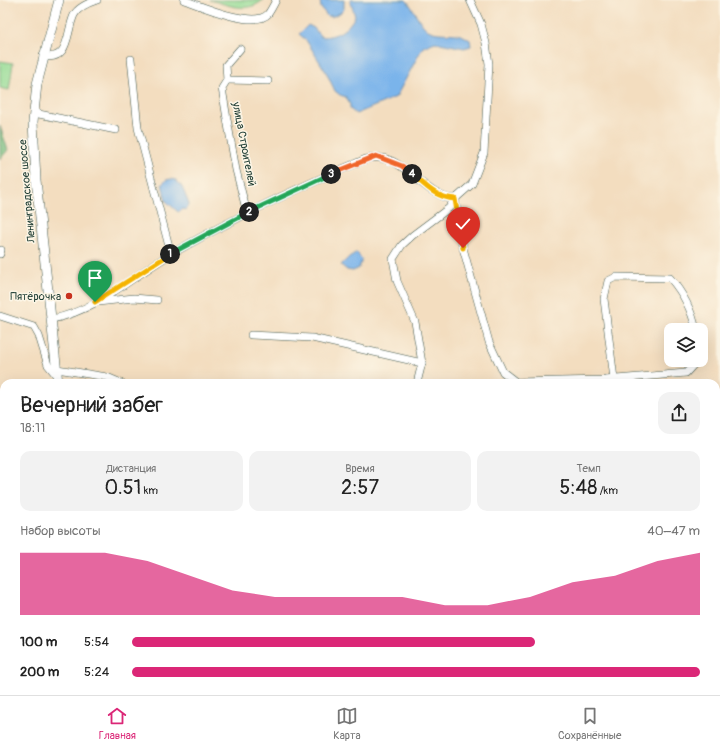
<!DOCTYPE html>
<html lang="ru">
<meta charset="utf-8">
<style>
body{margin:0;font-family:Pangolin,sans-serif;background:#f2f2f2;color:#222;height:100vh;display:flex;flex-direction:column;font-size:15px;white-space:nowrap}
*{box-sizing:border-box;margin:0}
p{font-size:13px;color:#767676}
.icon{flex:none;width:22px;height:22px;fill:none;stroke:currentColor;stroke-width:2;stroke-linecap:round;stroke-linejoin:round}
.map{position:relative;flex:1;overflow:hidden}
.panel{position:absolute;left:0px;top:379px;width:720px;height:316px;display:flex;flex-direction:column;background:#fff;border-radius:12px 12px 0 0;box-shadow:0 4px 16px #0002}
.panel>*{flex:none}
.controls{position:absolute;left:664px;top:323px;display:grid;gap:8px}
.controls a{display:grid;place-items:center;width:44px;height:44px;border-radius:8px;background:#fff;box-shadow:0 4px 16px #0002;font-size:20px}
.pin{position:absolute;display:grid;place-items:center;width:34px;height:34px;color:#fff;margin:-41px -17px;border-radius:50% 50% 50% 0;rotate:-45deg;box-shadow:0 0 4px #0007}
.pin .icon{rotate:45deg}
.km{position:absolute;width:20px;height:20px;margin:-10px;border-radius:50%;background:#222;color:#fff;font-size:11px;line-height:20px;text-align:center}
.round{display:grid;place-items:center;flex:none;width:42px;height:42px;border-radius:12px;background:#f2f2f2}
.head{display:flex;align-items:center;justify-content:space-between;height:68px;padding:0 20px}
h1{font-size:22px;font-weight:600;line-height:30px}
.stats{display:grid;grid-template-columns:repeat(3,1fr);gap:6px;height:68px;padding:4px 20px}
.stats div{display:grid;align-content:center;border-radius:10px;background:#f2f2f2;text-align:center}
.stats b{font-size:20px;font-weight:600}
.stats small{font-size:11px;font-weight:400}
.stats p{font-size:11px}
.chart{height:112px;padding:8px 20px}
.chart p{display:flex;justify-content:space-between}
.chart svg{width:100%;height:72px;margin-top:4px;fill:#db2777;opacity:.7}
ul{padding:0 20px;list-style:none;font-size:13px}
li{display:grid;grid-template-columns:64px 48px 1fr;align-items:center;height:30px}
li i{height:10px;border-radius:5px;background:#db2777}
.tabs{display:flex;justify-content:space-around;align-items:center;height:56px;border-top:1px solid #e0e0e0;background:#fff;font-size:11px;color:#767676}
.tabs a{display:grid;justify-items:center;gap:2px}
.tabs .selected{color:#db2777}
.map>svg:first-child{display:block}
.green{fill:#96dc96;stroke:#5a8c65}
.forest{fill:#78bc7f;stroke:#4c7c5a}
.water{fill:#7ab4eb;stroke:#4c7890}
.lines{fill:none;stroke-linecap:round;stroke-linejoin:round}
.minor-casing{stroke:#3f5549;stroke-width:8}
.major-casing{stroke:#3f5549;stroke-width:10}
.minor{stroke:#fff;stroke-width:7}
.major{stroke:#fff;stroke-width:9}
.split-1-casing{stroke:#fff;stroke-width:8}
.split-2-casing{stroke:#fff;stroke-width:8}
.split-3-casing{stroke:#fff;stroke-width:8}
.split-4-casing{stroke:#fff;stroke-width:8}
.split-5-casing{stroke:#fff;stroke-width:8}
.split-1{stroke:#f5b400;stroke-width:5}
.split-2{stroke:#22a559;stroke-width:5}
.split-3{stroke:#22a559;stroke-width:5}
.split-4{stroke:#f0652b;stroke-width:5}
.split-5{stroke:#f5b400;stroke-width:5}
.poi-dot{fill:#c8321e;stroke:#fcf5e5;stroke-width:1.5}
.labels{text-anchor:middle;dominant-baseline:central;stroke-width:3;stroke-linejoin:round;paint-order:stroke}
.street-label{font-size:11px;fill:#1f3d34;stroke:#fcf5e5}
.poi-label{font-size:11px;fill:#1f3d34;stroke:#fcf5e5;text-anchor:end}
</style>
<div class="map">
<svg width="720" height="695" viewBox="0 0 720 695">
<rect width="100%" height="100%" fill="#fcf5e5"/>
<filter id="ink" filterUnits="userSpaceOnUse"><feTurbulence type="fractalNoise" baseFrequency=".025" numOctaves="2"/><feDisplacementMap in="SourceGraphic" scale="8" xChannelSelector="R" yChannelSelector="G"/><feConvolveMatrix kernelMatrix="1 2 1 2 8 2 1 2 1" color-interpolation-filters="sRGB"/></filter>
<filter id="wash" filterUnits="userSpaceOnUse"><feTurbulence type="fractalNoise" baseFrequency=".012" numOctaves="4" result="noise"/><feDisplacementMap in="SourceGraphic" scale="16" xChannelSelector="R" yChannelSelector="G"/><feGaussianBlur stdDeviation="0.9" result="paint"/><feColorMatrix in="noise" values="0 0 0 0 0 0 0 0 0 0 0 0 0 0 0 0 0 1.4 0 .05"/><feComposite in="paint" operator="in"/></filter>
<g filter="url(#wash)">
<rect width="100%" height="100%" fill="#f3ddbf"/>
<g class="green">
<path d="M210,0H263C247,14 229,5 210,0Z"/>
<polygon points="0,61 13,63 9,90 0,88"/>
<polygon points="375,691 421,691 447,693 450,691 500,691 503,695 369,695"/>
</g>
<polygon class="forest" points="0,126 8,150 0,159"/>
<g class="water">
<polygon points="320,0 344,0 344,9 340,13 331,17 331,15 328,17 321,8"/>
<path d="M350,0H406C414,8 420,25 428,30C441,37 457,29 470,40L471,46L464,48L435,42L423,47L396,97L356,114L350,109V105L346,97L340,95L335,91L326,72L306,40L299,34L308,25L314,28L321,37C336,37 348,30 355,16Z"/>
<polygon points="171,179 176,180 182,187 189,204 185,210 182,209 178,212 166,201 162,184 166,180"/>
<polygon points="357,252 362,260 359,268 353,271 347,270 341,265 349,257"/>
<polygon points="0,538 4,539 4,568 2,572 0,572 1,544"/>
<polygon points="145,691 215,691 212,695 145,695"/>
</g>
</g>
<g filter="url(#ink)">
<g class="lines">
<g class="minor-casing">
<g id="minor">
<path d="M184,0C201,6 254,29 268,14C271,10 274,4 276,0"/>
<path d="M43,56C70,62 66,32 74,15C78,7 88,3 97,0"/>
<polyline points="131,59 138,128 171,254"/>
<polyline points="227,80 222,88 227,119 236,170 247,213"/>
<polyline points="227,80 268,81"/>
<polyline points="227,80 226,65 240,49"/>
<polyline points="34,113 116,130"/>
<polyline points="455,199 463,248 489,342 503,372 516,382 605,380 686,373 695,363 696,360"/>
<polyline points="0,254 1,250"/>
<polyline points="98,302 134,298 157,300"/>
<polyline points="0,316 34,327 39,336 48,365 57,376"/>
<path d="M52,319C96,311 133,276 171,254C234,218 299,187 366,159C402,148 421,197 455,199"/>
<polyline points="251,335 312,338 422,363"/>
<polyline points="57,369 107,377 121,383"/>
<path d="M614,379L604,299L608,281L616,277L670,278C683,293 692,311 696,330"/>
<polyline points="417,383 422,363 415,322 397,281 393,259 402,245 413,235 449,208 455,199 472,184 484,153 489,64 486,43 481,24 470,0"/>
<polyline points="716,443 720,443"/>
<polyline points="0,532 4,533"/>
<polyline points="0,677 4,678"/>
<polyline points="46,691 60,695"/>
<polyline points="261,691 262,695"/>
<polyline points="584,691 585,695"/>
<polyline points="693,691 695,695"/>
<polyline points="224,695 227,691"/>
</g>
</g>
<g class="major-casing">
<g id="major">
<polyline points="58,383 36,180 33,122 37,84 59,0"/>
<polyline points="89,691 89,695"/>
</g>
</g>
<use href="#minor" class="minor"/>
<use href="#major" class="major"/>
</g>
</g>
<g class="lines" filter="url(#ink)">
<g class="split-1-casing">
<polyline id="split-1" points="95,302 170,254"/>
</g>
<g class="split-2-casing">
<polyline id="split-2" points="170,254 249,212"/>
</g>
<g class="split-3-casing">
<polyline id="split-3" points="249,212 331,174"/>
</g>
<g class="split-4-casing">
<polyline id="split-4" points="331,174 376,156 402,166 412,174"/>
</g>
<g class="split-5-casing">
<path id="split-5" d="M412,174C426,186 436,198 455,199L463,248"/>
</g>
<use href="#split-1" class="split-1"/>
<use href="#split-2" class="split-2"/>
<use href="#split-3" class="split-3"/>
<use href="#split-4" class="split-4"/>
<use href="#split-5" class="split-5"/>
</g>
<circle class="poi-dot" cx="69" cy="296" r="4"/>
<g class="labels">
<g class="street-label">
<text transform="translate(244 144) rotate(79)">улица Строителей</text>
<text transform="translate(27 191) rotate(-95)">Ленинградское шоссе</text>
</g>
<g class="poi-label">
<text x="61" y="296">Пятёрочка</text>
</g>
</g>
</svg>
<div class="controls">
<a><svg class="icon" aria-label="layers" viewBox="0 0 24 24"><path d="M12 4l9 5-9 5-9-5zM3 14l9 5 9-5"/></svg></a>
</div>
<div class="pin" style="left:95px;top:302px;background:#1e9e55"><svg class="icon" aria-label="arrive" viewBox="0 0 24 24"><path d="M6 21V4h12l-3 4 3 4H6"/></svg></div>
<div class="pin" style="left:463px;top:248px;background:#d93025"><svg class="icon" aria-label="check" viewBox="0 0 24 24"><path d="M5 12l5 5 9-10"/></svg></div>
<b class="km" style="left:170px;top:254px">1</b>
<b class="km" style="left:249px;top:212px">2</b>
<b class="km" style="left:331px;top:174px">3</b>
<b class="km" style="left:412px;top:174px">4</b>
<section class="panel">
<div class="head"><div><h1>Вечерний забег</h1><p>18:11</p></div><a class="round"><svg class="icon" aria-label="share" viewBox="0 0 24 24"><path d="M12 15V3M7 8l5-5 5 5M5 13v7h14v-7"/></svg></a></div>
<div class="stats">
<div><p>Дистанция</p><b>0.51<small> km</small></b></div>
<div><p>Время</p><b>2:57</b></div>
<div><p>Темп</p><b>5:48<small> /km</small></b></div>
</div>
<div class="chart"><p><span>Набор высоты</span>40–47 m</p>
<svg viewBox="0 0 160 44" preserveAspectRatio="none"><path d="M0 44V6L10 6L20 6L30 11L40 20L50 29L60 33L70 33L80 33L90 33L100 38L110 38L120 33L130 24L140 20L150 11L160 6V44z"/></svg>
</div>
<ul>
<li><b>100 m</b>5:54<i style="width:71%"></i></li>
<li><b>200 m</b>5:24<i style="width:100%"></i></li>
</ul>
</section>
</div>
<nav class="tabs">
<a class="selected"><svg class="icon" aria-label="home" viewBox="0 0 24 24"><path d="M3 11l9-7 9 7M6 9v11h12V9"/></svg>Главная</a>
<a><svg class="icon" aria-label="map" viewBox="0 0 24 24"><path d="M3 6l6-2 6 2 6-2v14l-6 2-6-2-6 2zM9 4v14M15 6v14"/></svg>Карта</a>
<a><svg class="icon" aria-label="saved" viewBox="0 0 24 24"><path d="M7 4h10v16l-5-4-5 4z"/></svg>Сохранённые</a>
</nav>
